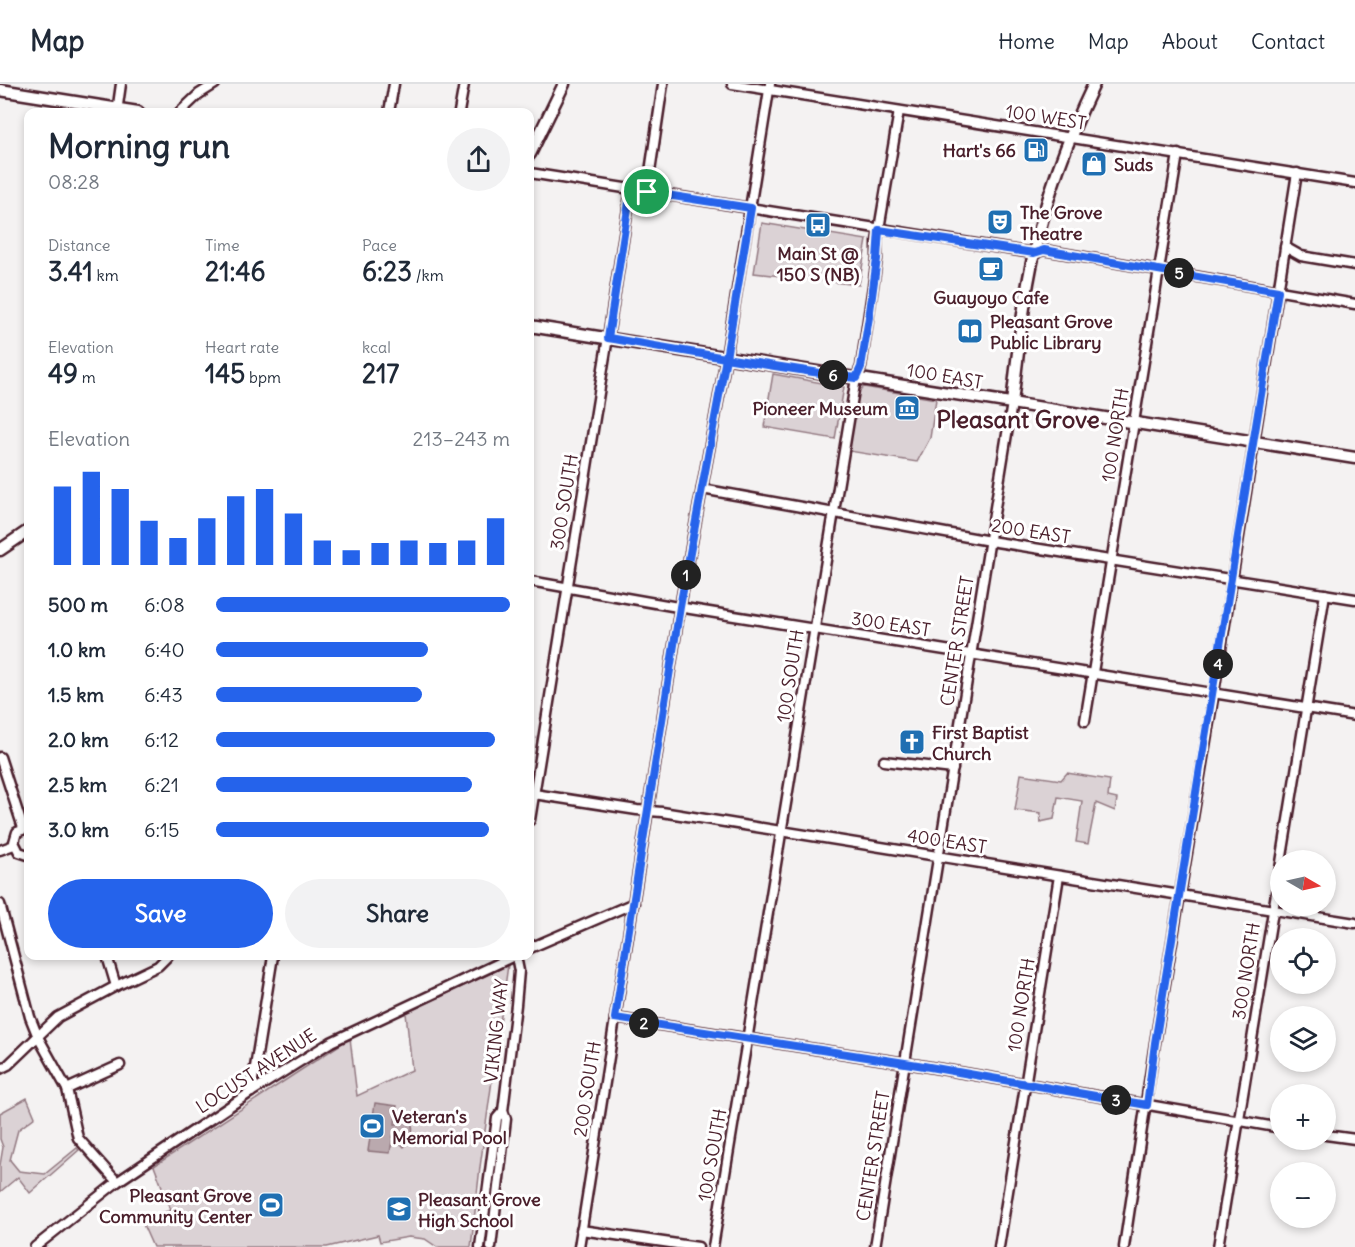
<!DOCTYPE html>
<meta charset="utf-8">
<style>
body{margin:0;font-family:Delius,sans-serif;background:#f2f2f3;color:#1f2937;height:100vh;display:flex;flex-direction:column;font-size:22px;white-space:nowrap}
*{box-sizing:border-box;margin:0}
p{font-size:20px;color:#747a83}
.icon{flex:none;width:33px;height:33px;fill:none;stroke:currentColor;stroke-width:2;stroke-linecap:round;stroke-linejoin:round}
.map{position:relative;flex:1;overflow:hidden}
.drawer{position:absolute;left:24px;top:24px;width:510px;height:852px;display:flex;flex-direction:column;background:#fff;border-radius:12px;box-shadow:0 3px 9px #0003}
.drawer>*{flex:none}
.needle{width:39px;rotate:99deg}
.controls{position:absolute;left:1270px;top:766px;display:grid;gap:12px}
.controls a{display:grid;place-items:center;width:66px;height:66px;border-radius:50%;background:#fff;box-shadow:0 3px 9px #0003;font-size:30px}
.pin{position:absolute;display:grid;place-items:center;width:51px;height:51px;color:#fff;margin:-26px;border:3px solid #fff;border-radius:50%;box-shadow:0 2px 6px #0007}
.km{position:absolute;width:30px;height:30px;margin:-15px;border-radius:50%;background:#222;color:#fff;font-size:16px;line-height:30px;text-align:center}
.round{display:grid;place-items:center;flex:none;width:63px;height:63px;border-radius:32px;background:#f2f2f3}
.head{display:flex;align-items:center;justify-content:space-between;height:102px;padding:0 24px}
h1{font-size:33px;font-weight:800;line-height:45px}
.stats{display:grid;grid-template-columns:repeat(3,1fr);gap:9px;height:102px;padding:6px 24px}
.stats div{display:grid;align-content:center}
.stats b{font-size:26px;font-weight:800}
.stats small{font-size:16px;font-weight:400}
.stats p{font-size:16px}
.chart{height:168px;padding:12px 24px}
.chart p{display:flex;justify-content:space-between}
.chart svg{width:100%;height:108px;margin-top:6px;stroke:#2563eb;stroke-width:6}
.action{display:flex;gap:12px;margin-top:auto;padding:12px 24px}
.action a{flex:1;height:69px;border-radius:36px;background:#2563eb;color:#fff;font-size:24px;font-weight:800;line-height:69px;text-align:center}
.action a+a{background:#f2f2f3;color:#1f2937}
ul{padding:0 24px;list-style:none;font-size:20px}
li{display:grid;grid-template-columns:96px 72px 1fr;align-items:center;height:45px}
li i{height:15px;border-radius:8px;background:#2563eb}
header{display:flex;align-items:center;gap:36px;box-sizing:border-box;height:84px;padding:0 30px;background:#fff;border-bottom:2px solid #e0e1e3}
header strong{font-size:28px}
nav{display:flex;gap:33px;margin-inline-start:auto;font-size:21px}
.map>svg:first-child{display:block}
.green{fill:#dbd2d5;stroke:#927880;stroke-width:1.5}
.water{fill:#baa9ae;stroke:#8d727a;stroke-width:1.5}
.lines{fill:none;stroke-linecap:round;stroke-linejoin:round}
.minor-casing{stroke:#4a1f2b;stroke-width:13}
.major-casing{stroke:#4a1f2b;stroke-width:15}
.minor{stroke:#fff;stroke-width:8}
.major{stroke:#fff;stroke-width:10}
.route-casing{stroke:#fff;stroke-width:12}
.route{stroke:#2563eb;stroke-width:8}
.labels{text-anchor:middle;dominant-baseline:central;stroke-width:6;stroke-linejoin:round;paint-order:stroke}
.street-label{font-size:18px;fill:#4a1f2b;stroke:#fff}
.poi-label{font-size:18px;font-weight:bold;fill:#4a1f2b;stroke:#fff;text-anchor:start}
.district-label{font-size:24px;font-weight:bold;fill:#4a1f2b;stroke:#fff}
</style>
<header>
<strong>Map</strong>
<nav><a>Home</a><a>Map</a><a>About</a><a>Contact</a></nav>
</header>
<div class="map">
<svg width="1355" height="1163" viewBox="0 0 1355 1163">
<rect width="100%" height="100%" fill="#f4f2f2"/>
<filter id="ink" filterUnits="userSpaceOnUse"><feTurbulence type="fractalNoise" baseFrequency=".0167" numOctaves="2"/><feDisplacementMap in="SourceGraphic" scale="12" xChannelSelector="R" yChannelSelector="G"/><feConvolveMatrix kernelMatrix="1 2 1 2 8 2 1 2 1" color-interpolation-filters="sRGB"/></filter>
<g filter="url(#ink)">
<g class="green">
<polygon points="762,139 867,156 859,201 754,189"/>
<polygon points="773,290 844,303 835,355 764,343"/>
<polygon points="864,303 936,315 930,354 917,378 849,367 859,306"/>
<polygon points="1067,689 1110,696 1108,713 1117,715 1115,727 1096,719 1088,760 1076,758 1082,717 1058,713 1054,735 1040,738 1041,729 1015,726 1021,690 1061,696"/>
<polygon points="508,881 480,1083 471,1163 437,1163 425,1155 409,1153 380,1158 378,1151 327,1163 153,1163 141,1136 171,1126 154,1082 350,954 357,1012 412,986 406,929"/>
<polygon points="27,1014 35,1033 18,1046 10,1076 19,1087 45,1090 77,1064 79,1066 30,1109 18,1093 0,1108 0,1081 3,1063 0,1055 0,1029"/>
</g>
<path class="water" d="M375,1019L397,1022L395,1040H397L408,1031C415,1043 414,1054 404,1063L393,1052L390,1069L368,1067Z"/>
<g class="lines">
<g class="minor-casing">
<g id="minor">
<polyline points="732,0 1355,99"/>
<polyline points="117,28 121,0"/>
<polyline points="180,28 199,10 215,0"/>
<polyline points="389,28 394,0"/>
<polyline points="459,28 464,0"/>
<polyline points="530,89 1020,167 1034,169 1044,166 1355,220"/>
<polyline points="647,108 663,0"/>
<polyline points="1285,163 1301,172 1355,181"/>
<polyline points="702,405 990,457 1355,515"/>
<polyline points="530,497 672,522 1355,632"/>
<polyline points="1085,637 1178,70"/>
<polyline points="0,673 23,744"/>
<polyline points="884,677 953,685"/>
<polyline points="534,710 637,726 662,728 1355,839"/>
<polyline points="530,736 609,247 631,105"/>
<polyline points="28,744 17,748 14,758 19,768 28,771"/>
<polyline points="0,766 14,761"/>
<polyline points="0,820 30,933 38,953 67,1005 78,1054 117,1098"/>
<polyline points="530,864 634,819"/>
<polyline points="107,872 116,902"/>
<polyline points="615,934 918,981 1281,1044"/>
<polyline points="0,985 8,981 58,933 116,902 158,882 168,872"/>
<polyline points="67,1005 120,981"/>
<polyline points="251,1008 273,872"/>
<polyline points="1326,1051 1355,1055"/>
<polyline points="581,1146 698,1163"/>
<polyline points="35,1163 117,1098 251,1008 331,958 514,872"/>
<polyline points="480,1163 497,1034 503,1027"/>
<polyline points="491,1163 506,1035 503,1027 516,921 519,887 516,872"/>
<polyline points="579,1163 680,523 726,274 770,0"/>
<polyline points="713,1163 856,294 861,283 877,175 877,157 899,27"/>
<polyline points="875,1163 1012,319"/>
<polyline points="999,1163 1059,792"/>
<polyline points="1124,1163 1155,959 1214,609 1297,89"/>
<polyline points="1218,1163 1325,510"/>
</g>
</g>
<g class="major-casing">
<g id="major">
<polyline points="0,6 138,28"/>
<polyline points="530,70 564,0"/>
<polyline points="530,242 1355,374"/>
<path d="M1012,319C1018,269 1023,218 1034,169C1047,110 1068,54 1094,0"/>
<polyline points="0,466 28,447"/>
</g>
</g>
<use href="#minor" class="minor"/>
<use href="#major" class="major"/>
</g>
</g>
<g class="lines" filter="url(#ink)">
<g class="route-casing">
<path id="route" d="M647,108L751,124L726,274L680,523L615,934L918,981L1147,1021L1155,959L1278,207L1044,166L1034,169L879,146L877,175L870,227L861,283L856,294C773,283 690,268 608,254L631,105L647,108"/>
</g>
<use href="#route" class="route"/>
</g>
<defs>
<g id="fuel-square" transform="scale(1.35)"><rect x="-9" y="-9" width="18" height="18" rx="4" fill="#1f6fb2" stroke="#fff"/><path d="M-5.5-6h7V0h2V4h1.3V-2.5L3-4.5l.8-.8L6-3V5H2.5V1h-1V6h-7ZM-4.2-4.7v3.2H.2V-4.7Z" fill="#fff"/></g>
<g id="shop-square" transform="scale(1.35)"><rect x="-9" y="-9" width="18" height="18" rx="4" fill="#1f6fb2" stroke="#fff"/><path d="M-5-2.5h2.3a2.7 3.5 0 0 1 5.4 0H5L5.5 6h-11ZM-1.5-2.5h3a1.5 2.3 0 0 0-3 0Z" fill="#fff"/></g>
<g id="theatre-square" transform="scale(1.35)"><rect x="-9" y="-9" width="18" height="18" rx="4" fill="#1f6fb2" stroke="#fff"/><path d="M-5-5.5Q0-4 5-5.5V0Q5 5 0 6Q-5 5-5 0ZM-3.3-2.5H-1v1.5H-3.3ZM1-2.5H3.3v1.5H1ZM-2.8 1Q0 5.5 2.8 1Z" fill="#fff"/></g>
<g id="bus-square" transform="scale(1.35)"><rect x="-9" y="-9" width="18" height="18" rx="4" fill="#1f6fb2" stroke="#fff"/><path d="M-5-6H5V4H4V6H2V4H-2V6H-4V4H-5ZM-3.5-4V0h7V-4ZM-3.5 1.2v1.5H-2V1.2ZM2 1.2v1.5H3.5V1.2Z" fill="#fff"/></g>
<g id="cafe-square" transform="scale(1.35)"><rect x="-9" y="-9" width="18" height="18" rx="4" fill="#1f6fb2" stroke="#fff"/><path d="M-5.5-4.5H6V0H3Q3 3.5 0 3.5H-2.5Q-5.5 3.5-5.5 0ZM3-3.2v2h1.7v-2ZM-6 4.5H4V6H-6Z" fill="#fff"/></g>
<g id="library-square" transform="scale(1.35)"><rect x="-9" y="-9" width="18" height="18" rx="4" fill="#1f6fb2" stroke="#fff"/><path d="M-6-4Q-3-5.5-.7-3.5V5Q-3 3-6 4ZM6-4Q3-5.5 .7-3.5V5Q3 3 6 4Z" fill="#fff"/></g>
<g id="museum-square" transform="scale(1.35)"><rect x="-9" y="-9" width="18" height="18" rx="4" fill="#1f6fb2" stroke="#fff"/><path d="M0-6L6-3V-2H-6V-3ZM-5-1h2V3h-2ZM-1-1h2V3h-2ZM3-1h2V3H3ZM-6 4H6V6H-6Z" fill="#fff"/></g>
<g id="church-square" transform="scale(1.35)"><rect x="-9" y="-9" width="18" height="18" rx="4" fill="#1f6fb2" stroke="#fff"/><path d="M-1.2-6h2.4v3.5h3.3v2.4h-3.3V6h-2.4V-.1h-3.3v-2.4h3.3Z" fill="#fff"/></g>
<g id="stadium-square" transform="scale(1.35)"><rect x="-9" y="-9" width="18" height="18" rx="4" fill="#1f6fb2" stroke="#fff"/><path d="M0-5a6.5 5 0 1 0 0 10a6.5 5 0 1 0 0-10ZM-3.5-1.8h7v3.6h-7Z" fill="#fff"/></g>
<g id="school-square" transform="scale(1.35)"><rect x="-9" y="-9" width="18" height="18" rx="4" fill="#1f6fb2" stroke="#fff"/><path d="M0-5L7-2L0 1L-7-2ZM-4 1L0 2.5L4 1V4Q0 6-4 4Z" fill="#fff"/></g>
</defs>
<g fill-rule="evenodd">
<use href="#fuel-square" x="1036" y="66"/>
<use href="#shop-square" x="1094" y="80"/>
<use href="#theatre-square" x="1000" y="138"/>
<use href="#bus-square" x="818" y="141"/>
<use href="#cafe-square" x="991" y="185"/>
<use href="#library-square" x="970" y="247"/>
<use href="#museum-square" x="907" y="324"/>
<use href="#church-square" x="912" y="658"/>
<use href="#stadium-square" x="372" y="1042"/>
<use href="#stadium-square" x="271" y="1121"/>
<use href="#school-square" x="399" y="1125"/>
</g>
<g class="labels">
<g class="street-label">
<text transform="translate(1046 33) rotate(9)">100 WEST</text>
<text transform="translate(945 292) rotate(10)">100 EAST</text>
<text transform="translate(1115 351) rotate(-81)">100 NORTH</text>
<text transform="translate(564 418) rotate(-81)">300 SOUTH</text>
<text transform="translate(1031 447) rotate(9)">200 EAST</text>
<text transform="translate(891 540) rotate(9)">300 EAST</text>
<text transform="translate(957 557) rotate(-81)">CENTER STREET</text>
<text transform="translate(790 592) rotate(-81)">100 SOUTH</text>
<text transform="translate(947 757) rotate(9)">400 EAST</text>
<text transform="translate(1246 887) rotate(-81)">300 NORTH</text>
<text transform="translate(1021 921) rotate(-81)">100 NORTH</text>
<text transform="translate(496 947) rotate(-84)">VIKING WAY</text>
<text transform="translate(256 987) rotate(-33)">LOCUST AVENUE</text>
<text transform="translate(587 1005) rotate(-81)">200 SOUTH</text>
<text transform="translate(712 1071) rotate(-80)">100 SOUTH</text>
<text transform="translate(873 1072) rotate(-81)">CENTER STREET</text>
</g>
<g class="poi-label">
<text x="1016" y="66" text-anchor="end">Hart's 66</text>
<text x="1114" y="80">Suds</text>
<text x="1020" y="128">The Grove<tspan x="1020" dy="21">Theatre</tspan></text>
<text x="818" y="169" text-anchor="middle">Main St @<tspan x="818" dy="21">150 S (NB)</tspan></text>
<text x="991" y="213" text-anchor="middle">Guayoyo Cafe</text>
<text x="990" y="237">Pleasant Grove<tspan x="990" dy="21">Public Library</tspan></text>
<text x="888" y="324" text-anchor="end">Pioneer Museum</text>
<text x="932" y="648">First Baptist<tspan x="932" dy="21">Church</tspan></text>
<text x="392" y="1032">Veteran's<tspan x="392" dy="21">Memorial Pool</tspan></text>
<text x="252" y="1111" text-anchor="end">Pleasant Grove<tspan x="252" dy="21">Community Center</tspan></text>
<text x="418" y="1115">Pleasant Grove<tspan x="418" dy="21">High School</tspan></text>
</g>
<g class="district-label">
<text x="1018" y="335">Pleasant Grove</text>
</g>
</g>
</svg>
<div class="controls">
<a><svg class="needle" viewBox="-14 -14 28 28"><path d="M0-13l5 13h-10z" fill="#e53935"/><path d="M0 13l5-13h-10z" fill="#747a83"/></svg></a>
<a><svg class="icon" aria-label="locate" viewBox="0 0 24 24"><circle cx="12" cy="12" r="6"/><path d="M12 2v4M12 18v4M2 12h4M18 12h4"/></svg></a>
<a><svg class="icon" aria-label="layers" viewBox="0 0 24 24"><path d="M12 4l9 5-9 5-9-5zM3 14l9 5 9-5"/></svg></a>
<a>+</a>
<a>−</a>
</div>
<div class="pin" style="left:647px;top:108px;background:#1e9e55"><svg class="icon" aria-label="arrive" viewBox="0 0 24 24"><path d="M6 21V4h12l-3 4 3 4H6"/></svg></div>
<b class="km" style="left:686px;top:491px">1</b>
<b class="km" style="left:644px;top:939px">2</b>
<b class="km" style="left:1116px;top:1016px">3</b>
<b class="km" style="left:1218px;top:580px">4</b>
<b class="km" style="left:1179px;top:189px">5</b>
<b class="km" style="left:833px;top:291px">6</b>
<section class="drawer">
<div class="head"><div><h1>Morning run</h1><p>08:28</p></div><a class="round"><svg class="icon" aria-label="share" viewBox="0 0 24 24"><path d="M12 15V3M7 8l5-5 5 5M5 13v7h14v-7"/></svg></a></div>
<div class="stats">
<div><p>Distance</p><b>3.41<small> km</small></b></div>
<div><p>Time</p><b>21:46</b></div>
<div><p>Pace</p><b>6:23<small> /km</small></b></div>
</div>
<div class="stats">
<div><p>Elevation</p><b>49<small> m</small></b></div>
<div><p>Heart rate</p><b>145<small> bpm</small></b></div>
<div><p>kcal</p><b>217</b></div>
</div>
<div class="chart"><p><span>Elevation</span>213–243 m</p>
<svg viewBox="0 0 160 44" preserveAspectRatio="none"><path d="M5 44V12M15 44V6M25 44V13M35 44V26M45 44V33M55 44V25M65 44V16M75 44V13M85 44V23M95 44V34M105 44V38M115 44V35M125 44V34M135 44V35M145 44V34M155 44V25"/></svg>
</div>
<ul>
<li><b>500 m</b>6:08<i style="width:100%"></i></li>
<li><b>1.0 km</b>6:40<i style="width:72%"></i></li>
<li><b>1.5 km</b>6:43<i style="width:70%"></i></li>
<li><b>2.0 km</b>6:12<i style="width:95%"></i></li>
<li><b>2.5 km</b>6:21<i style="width:87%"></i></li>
<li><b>3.0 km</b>6:15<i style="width:93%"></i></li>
</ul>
<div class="action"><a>Save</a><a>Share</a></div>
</section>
</div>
